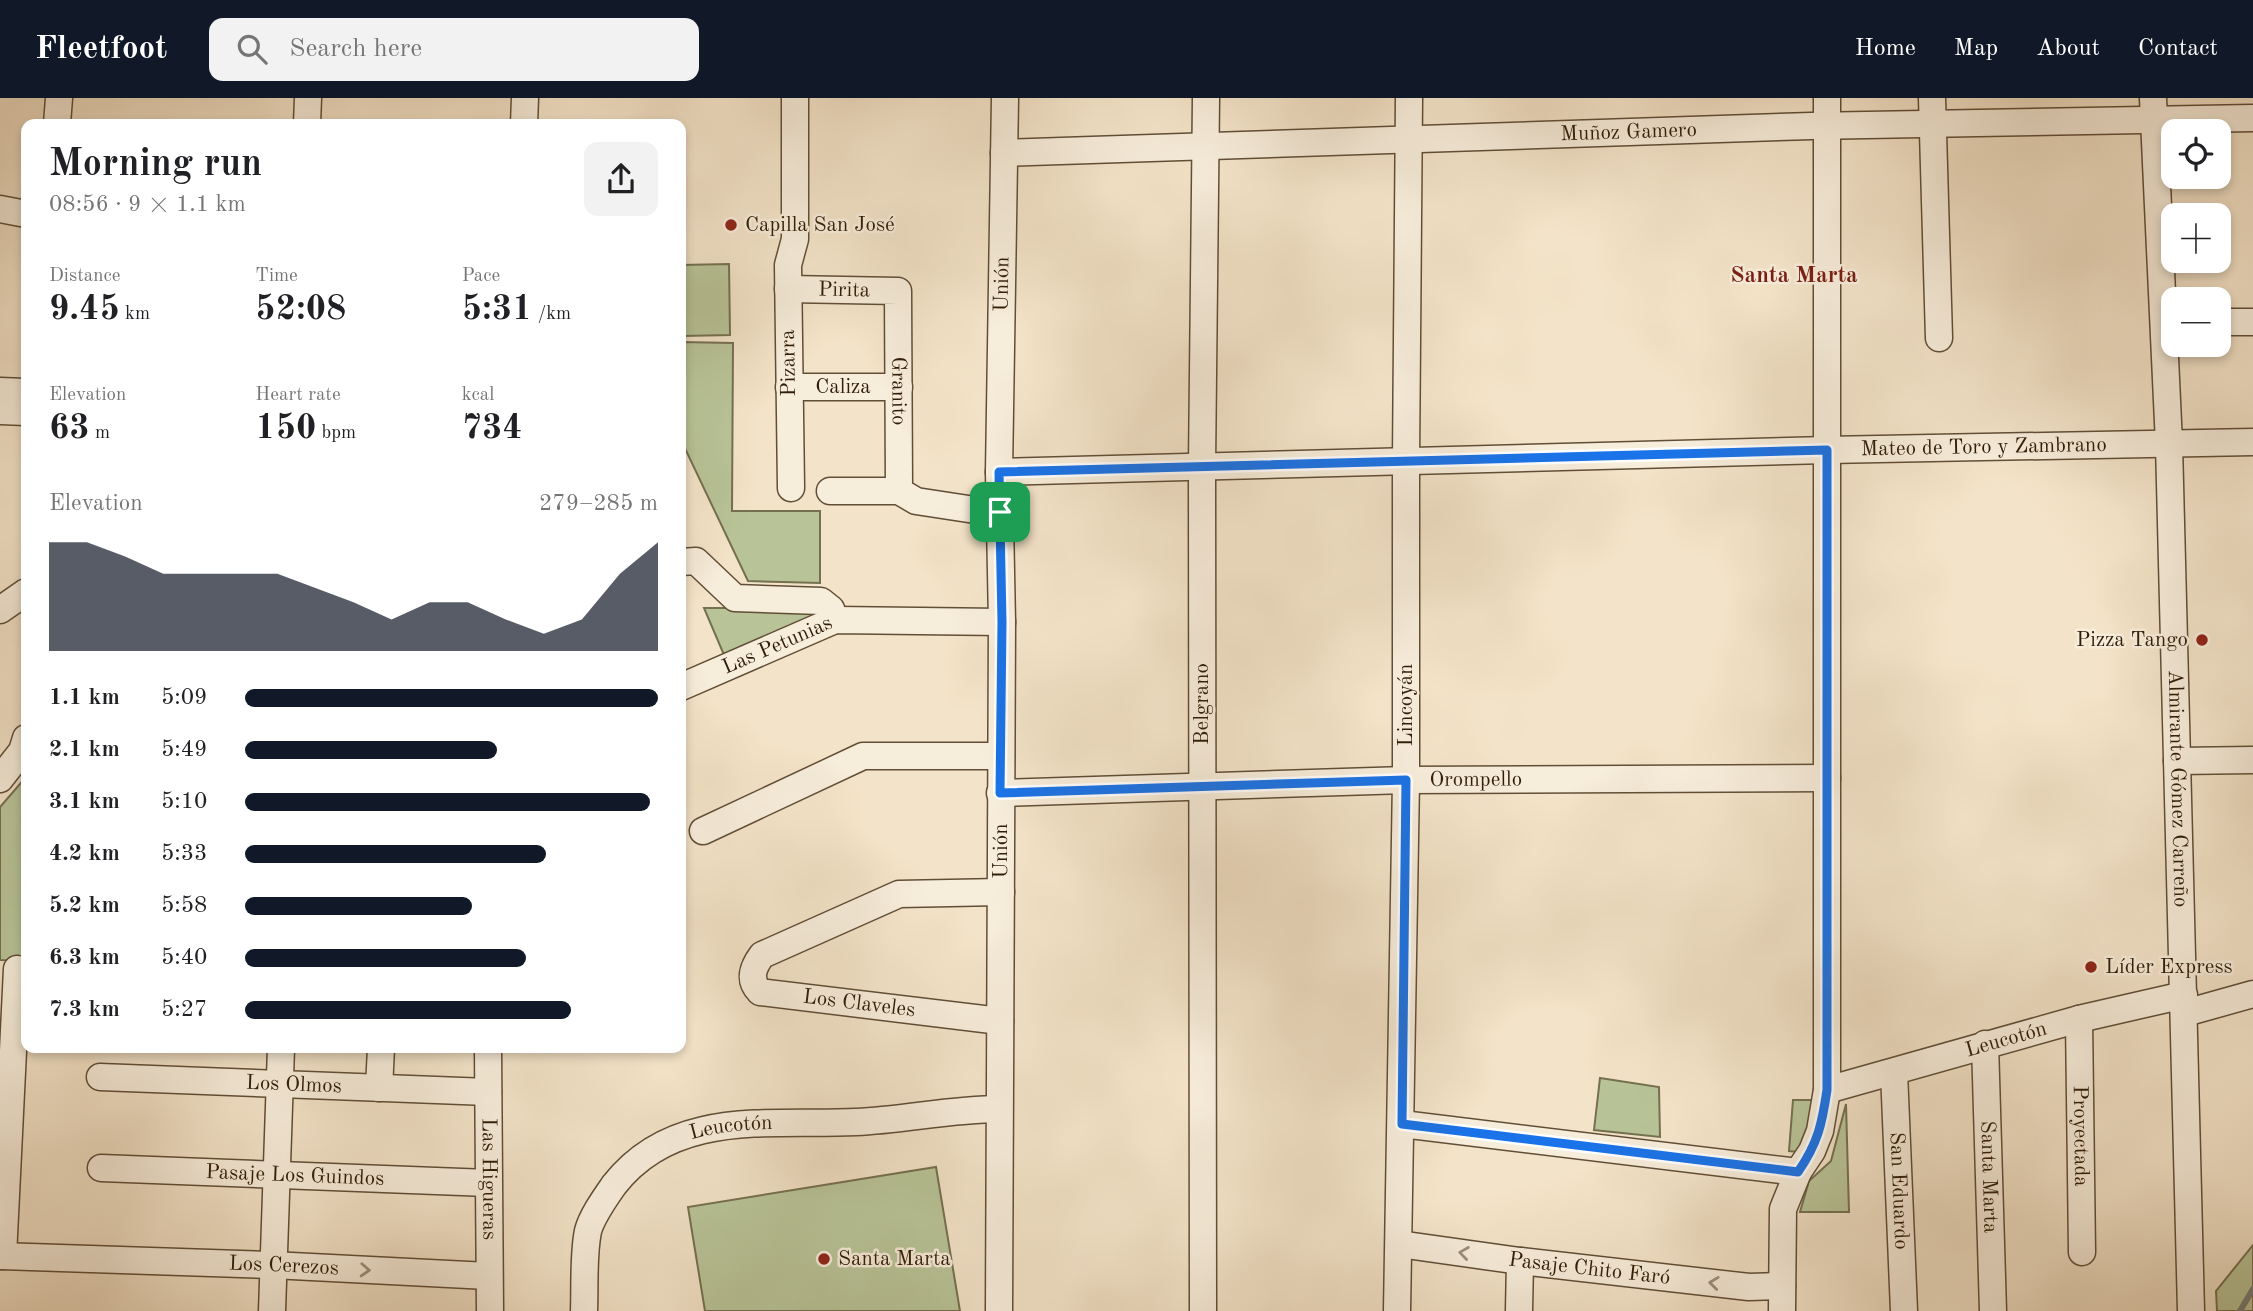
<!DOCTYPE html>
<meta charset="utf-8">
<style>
body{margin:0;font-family:"Old Standard TT",serif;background:#f2f2f2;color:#202124;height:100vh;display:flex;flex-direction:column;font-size:26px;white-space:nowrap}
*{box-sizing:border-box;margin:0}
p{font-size:23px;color:#757577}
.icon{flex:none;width:38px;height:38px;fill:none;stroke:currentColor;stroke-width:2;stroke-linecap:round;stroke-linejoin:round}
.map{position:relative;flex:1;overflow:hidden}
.side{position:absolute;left:21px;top:21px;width:665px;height:934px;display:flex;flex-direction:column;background:#fff;border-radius:14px;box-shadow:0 4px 10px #0003}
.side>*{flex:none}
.controls{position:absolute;left:2161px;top:21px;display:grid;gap:14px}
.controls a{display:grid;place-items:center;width:70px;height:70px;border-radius:14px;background:#fff;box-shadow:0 4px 10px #0003;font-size:35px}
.pin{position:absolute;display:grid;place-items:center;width:60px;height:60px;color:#fff;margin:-30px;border-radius:14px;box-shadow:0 4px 10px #0006}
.round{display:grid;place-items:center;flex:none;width:74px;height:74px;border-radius:14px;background:#f2f2f2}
.headline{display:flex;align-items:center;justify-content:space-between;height:119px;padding:0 28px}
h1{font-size:38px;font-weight:700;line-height:52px}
.stats{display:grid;grid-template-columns:repeat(3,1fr);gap:10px;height:119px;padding:7px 28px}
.stats div{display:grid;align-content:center}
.stats b{font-size:35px;font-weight:700}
.stats small{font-size:19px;font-weight:400}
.stats p{font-size:19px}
.chart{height:196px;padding:14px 28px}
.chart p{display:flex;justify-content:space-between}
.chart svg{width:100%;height:126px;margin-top:7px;fill:#111827;opacity:.7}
ul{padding:0 28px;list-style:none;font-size:23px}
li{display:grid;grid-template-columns:112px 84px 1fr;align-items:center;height:52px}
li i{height:18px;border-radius:9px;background:#111827}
header{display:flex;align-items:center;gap:42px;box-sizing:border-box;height:98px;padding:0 35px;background:#111827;color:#fff}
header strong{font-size:33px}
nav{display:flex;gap:38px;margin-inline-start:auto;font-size:24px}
.search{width:490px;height:63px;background:#f2f2f2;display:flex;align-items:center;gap:18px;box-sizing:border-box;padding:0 24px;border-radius:14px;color:#757577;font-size:26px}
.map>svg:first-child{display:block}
.green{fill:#b8c498;stroke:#747050;stroke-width:2}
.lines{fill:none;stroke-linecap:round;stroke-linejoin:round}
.stream{stroke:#747c77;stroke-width:6}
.minor-casing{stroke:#614e37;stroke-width:29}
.minor{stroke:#f7eddb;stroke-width:26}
.oneway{stroke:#9d8f7c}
.route-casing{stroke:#fff;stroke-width:14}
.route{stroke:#1a73e8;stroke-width:9}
.poi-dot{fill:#8f2418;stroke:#f7eddb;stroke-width:2.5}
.labels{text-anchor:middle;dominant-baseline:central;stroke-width:5;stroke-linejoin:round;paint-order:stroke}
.street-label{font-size:21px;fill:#301d07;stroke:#f7eddb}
.poi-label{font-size:21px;fill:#301d07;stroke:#f7eddb;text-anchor:start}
.neighbourhood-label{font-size:23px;font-weight:bold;fill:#7a1f14;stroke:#f7eddb}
</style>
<header>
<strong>Fleetfoot</strong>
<div class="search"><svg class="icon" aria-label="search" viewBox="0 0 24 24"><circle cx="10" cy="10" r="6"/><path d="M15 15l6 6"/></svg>Search here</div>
<nav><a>Home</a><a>Map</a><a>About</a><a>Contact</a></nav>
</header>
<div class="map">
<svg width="2253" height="1213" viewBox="0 0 2253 1213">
<rect width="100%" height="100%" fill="#f3e3c8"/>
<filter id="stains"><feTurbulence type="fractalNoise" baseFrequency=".00286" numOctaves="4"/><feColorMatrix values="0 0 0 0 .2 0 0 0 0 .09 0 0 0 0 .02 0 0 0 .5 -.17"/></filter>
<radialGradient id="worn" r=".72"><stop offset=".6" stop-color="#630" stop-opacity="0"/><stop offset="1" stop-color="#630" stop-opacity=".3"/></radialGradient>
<g class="green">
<polygon points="729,166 730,237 683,238 681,167"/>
<polygon points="681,244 733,245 732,413 820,413 820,485 748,483 681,342"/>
<polygon points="704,510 823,510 823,517 724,557"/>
<polygon points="26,679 26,863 0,862 0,709"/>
<polygon points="1600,980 1659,989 1660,1039 1594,1032"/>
<polygon points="1793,1002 1813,1002 1810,1029 1798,1054 1789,1053"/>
<polygon points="1846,1006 1849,1114 1800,1114 1809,1083 1831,1063"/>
<polygon points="936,1069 960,1213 705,1213 688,1109"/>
<polygon points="2253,1147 2253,1213 2217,1213 2216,1193"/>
</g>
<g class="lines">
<polyline class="stream" points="2240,1213 2253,1191"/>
<g class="minor-casing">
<g id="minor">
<polyline points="1932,0 1939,240"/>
<path id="s1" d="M2153,0L2169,346L2191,1213"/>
<polyline points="57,26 59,0"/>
<polyline points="307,26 308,0"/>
<polyline points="524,26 525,0"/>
<path id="s2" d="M1004,55L1811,28L2253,20"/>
<polyline points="0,111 26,116"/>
<path id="s3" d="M788,191L898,193L899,393"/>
<polyline points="2219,224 2253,224"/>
<path id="s4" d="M789,289H899"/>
<polyline points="0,293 26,294"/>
<polyline points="0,313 26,314"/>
<path id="s5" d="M999,374L1827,352L2253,344"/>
<polyline points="791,390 788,167 795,141 795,0"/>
<polyline points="830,393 899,393 916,403 988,414 1000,414"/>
<polyline points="681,464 696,463 735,500 821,503 831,511 835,522"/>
<polyline points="0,512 26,494"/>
<path id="s6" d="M681,589L835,522L1002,524"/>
<polyline points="2177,663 2253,662"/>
<polyline points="0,681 22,653 26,640"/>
<path id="s7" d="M1000,695L1406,682L1827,680"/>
<polyline points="703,733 863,658 1001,658"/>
<polyline points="2185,915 2253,896"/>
<path id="s8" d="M2079,921L2082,1154"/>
<path d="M1000,923L760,894C748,882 753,869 762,857L899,796L1001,794"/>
<path id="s9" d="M1985,946L1993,1213"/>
<path id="s10" d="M488,950L490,1213"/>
<path id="s11" d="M1894,974L1904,1213"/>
<path id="s12" d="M100,979L488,994"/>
<polyline points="379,990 381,950"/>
<path id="s13" d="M1827,992L2079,921L2184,897"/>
<polyline points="1402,1026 1798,1074"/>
<path id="s14" d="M101,1070L488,1085"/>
<path id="s15" d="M1399,1146L1520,1163L1749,1189L1782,1188"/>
<path id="s16" d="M0,1158L272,1167L488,1178"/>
<polyline points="3,1158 17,871"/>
<polyline points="272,1213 281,950"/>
<path id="s17" d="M584,1213C585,1188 583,1157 588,1133C592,1118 605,1100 614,1087C674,1010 771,1028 856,1024C904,1022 951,1011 999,1011"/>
<path id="s18" d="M999,1213L1002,524L999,374L1005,0"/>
<polyline points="1203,1213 1202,368 1206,0"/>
<polyline points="1397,1213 1406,682 1406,363 1409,0"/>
<polyline points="1519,1213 1520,1163"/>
<polyline points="1782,1213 1783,1111 1798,1074 1812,1053 1820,1033 1827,992 1827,0"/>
</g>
</g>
<use href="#minor" class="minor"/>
</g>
<defs><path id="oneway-chevron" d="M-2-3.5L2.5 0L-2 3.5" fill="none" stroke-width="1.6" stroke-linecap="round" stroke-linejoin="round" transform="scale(1.75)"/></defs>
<g class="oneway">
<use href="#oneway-chevron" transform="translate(1464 1155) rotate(-172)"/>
<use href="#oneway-chevron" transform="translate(365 1172) rotate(3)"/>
<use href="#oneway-chevron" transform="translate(1714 1185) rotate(-173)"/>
</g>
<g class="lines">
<g class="route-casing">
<path id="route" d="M1827,352V992C1822,1026 1818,1045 1798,1074L1402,1026L1406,682L1000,695L1002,524L999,374Z"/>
</g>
<use href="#route" class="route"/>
</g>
<g class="poi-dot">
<circle cx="731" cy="127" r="7"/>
<circle cx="2202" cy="542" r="7"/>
<circle cx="2091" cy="869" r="7"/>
<circle cx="824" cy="1161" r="7"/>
</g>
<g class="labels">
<g class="street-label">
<text stroke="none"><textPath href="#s2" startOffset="625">Muñoz Gamero</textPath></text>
<text stroke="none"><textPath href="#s18" startOffset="1027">Unión</textPath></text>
<text stroke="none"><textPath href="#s3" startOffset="56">Pirita</textPath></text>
<text transform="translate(789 265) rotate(-91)">Pizarra</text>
<text stroke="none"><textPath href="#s4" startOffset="54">Caliza</textPath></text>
<text stroke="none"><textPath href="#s3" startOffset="210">Granito</textPath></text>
<text stroke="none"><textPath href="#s5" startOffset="985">Mateo de Toro y Zambrano</textPath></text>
<text stroke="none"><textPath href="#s6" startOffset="105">Las Petunias</textPath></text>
<text transform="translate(1202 606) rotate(-90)">Belgrano</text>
<text transform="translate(1406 607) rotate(-90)">Lincoyán</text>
<text stroke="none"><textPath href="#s7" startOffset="476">Orompello</textPath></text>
<text stroke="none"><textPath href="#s1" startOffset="691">Almirante Gómez Carreño</textPath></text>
<text stroke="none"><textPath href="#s18" startOffset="460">Unión</textPath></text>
<text transform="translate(859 906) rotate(7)">Los Claveles</text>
<text stroke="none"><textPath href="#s13" startOffset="186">Leucotón</textPath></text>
<text stroke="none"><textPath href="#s12" startOffset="194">Los Olmos</textPath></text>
<text stroke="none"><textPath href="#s17" startOffset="268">Leucotón</textPath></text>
<text stroke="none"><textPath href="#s8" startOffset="117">Proyectada</textPath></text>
<text stroke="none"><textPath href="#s14" startOffset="194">Pasaje Los Guindos</textPath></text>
<text stroke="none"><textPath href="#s9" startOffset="133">Santa Marta</textPath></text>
<text stroke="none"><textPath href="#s10" startOffset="131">Las Higueras</textPath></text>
<text stroke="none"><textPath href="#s11" startOffset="119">San Eduardo</textPath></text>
<text stroke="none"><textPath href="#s16" startOffset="284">Los Cerezos</textPath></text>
<text stroke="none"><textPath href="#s15" startOffset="192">Pasaje Chito Faró</textPath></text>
</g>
<g class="poi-label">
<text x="745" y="127">Capilla San José</text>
<text x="2188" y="542" text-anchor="end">Pizza Tango</text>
<text x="2105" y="869">Líder Express</text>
<text x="838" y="1161">Santa Marta</text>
</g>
<g class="neighbourhood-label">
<text x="1794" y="177">Santa Marta</text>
</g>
</g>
<rect width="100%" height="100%" filter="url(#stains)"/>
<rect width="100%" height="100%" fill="url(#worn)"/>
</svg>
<div class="controls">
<a><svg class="icon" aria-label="locate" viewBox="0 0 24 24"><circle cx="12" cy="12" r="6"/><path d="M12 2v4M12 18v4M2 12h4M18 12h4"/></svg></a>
<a>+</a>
<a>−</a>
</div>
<div class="pin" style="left:1000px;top:414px;background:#1e9e55"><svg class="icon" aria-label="arrive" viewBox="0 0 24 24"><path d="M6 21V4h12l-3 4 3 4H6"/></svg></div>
<section class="side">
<div class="headline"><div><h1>Morning run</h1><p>08:56 · 9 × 1.1 km</p></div><a class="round"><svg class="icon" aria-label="share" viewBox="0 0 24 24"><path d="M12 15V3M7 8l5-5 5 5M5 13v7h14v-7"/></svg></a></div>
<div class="stats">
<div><p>Distance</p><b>9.45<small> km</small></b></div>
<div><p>Time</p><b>52:08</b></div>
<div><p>Pace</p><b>5:31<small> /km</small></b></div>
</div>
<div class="stats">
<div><p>Elevation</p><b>63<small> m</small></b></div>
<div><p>Heart rate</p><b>150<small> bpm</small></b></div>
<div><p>kcal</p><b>734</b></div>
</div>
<div class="chart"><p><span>Elevation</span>279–285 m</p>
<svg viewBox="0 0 160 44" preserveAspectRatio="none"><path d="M0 44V6L10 6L20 11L30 17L40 17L50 17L60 17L70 22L80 27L90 33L100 27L110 27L120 33L130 38L140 33L150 17L160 6V44z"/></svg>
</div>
<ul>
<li><b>1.1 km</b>5:09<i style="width:100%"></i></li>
<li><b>2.1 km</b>5:49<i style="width:61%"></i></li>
<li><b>3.1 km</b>5:10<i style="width:98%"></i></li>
<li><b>4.2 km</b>5:33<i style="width:73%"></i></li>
<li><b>5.2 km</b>5:58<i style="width:55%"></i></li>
<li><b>6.3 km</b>5:40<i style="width:68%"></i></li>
<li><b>7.3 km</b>5:27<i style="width:79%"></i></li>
</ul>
</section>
</div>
